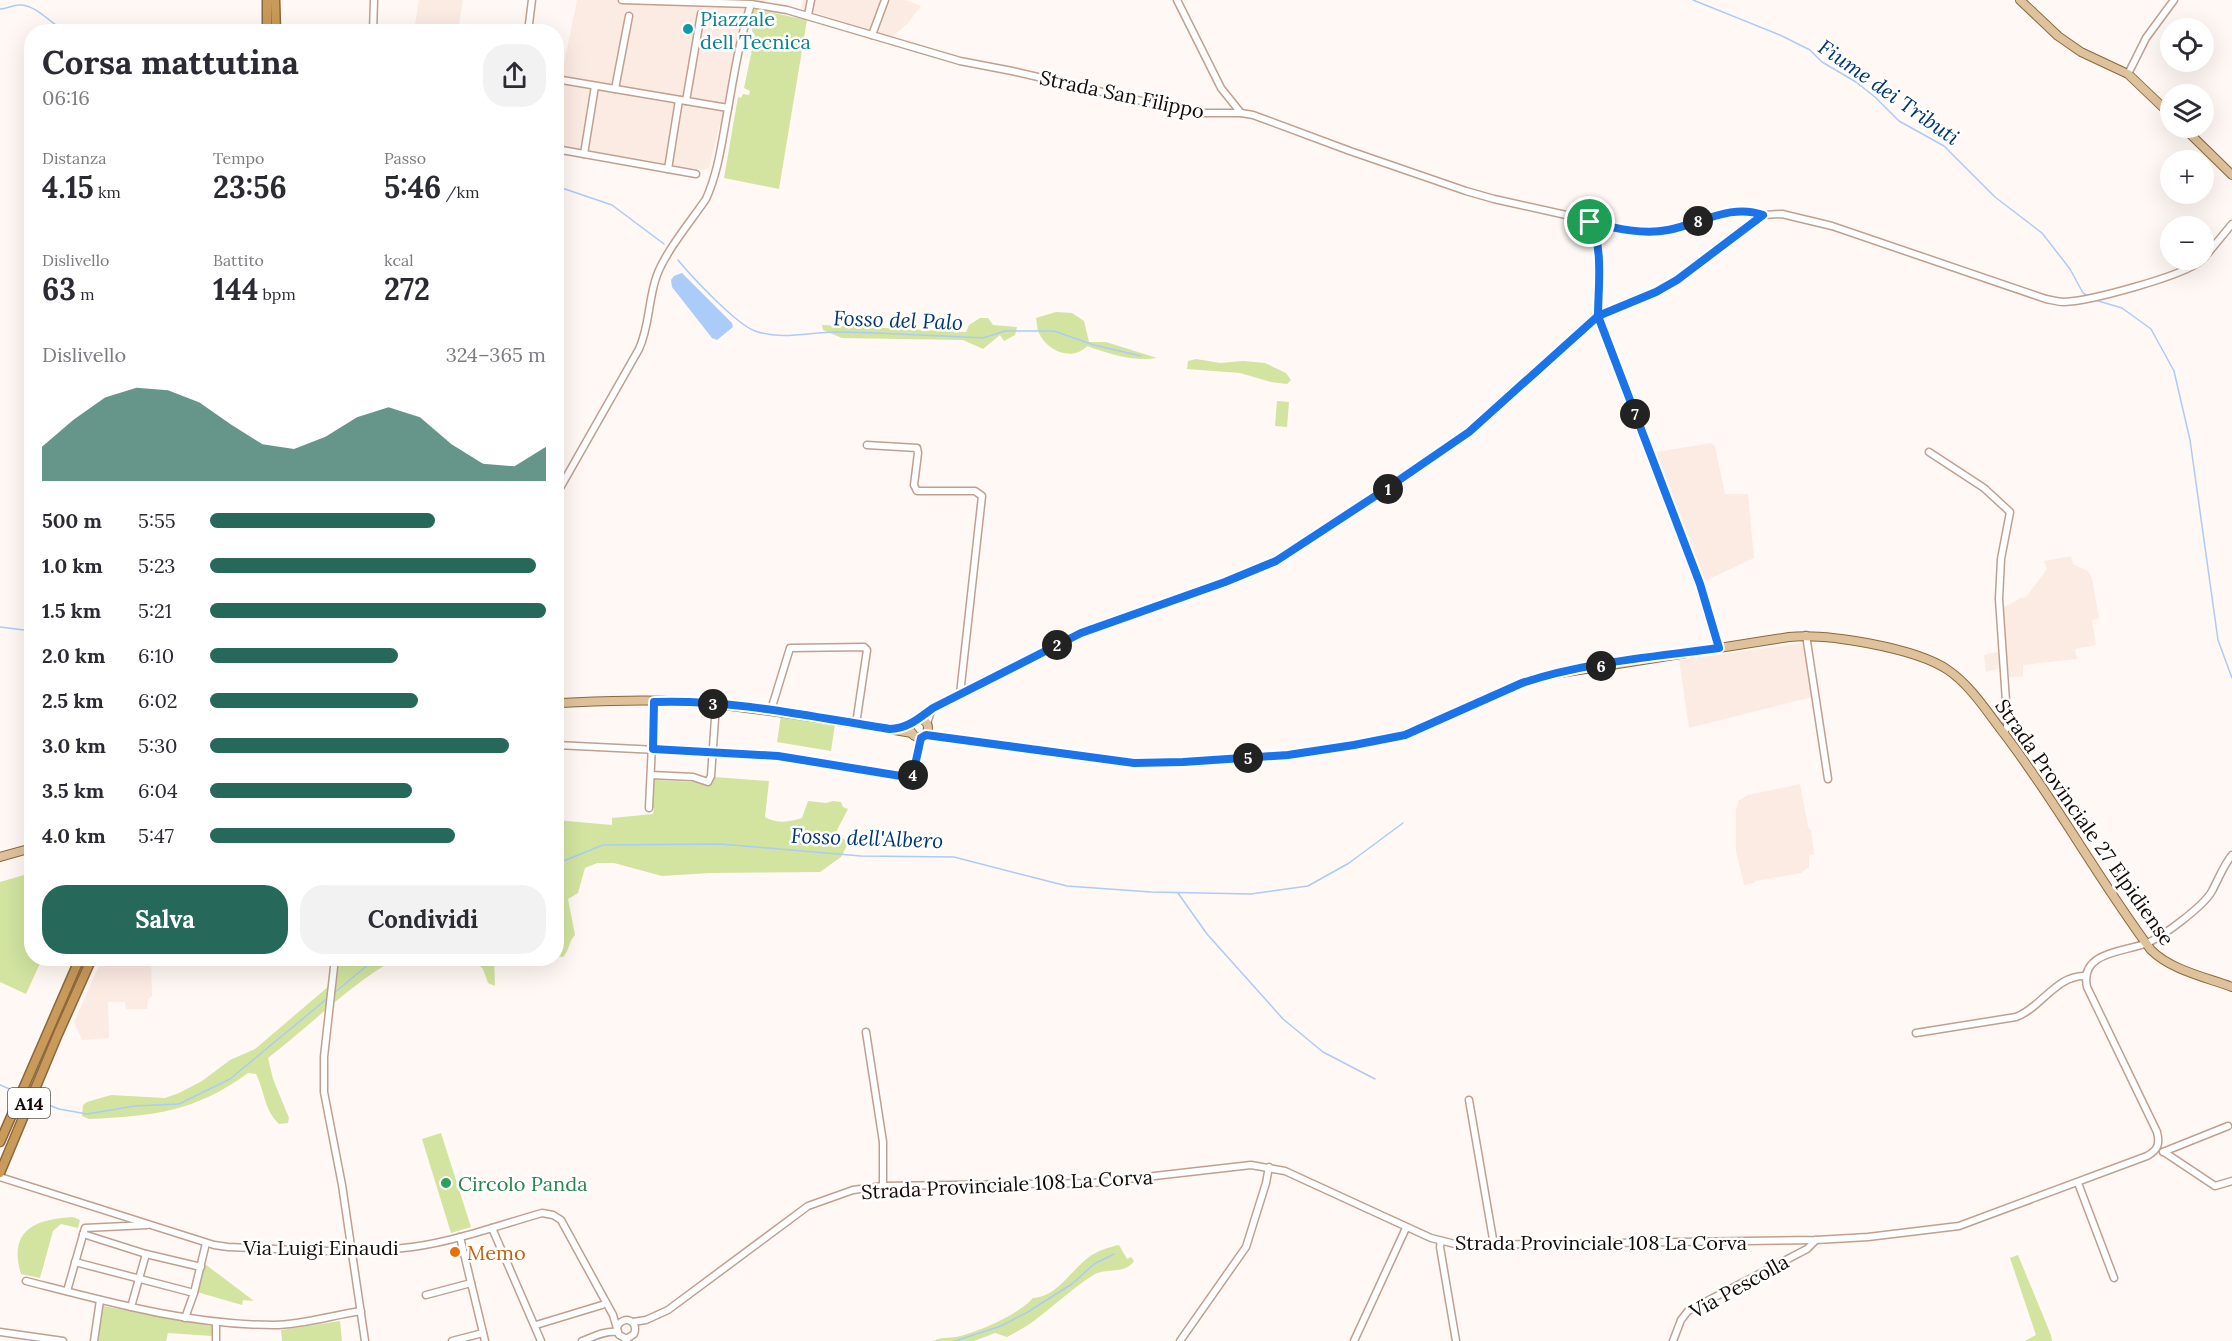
<!DOCTYPE html>
<html lang="it">
<meta charset="utf-8">
<style>
body{margin:0;font-family:Lora,serif;background:#f2f2f3;color:#2b2b33;height:100vh;display:flex;flex-direction:column;font-size:22px;white-space:nowrap}
*{box-sizing:border-box;margin:0}
p{font-size:20px;color:#7c7c81}
.icon{flex:none;width:33px;height:33px;fill:none;stroke:currentColor;stroke-width:2;stroke-linecap:round;stroke-linejoin:round}
.map{position:relative;flex:1;overflow:hidden}
.side{position:absolute;left:24px;top:24px;width:540px;height:942px;display:flex;flex-direction:column;background:#fff;border-radius:24px;box-shadow:0 6px 24px #0002}
.side>*{flex:none}
.tools{position:absolute;left:2160px;top:18px;display:grid;gap:12px}
.tools a{display:grid;place-items:center;width:54px;height:54px;border-radius:50%;background:#fff;box-shadow:0 6px 24px #0002;font-size:30px}
.pin{position:absolute;display:grid;place-items:center;width:51px;height:51px;color:#fff;margin:-26px;border:3px solid #fff;border-radius:50%;box-shadow:0 2px 6px #0007}
.km{position:absolute;width:30px;height:30px;margin:-15px;border-radius:50%;background:#222;color:#fff;font-size:16px;line-height:30px;text-align:center}
.round{display:grid;place-items:center;flex:none;width:63px;height:63px;border-radius:24px;background:#f2f2f3}
.overview{display:flex;align-items:center;justify-content:space-between;height:102px;padding:0 18px}
h1{font-size:33px;font-weight:700;line-height:45px}
.stats{display:grid;grid-template-columns:repeat(3,1fr);gap:9px;height:102px;padding:6px 18px}
.stats div{display:grid;align-content:center}
.stats b{font-size:30px;font-weight:700}
.stats small{font-size:16px;font-weight:400}
.stats p{font-size:16px}
.chart{height:168px;padding:12px 18px}
.chart p{display:flex;justify-content:space-between}
.chart svg{width:100%;height:108px;margin-top:6px;fill:#26695a;opacity:.7}
.button{display:flex;gap:12px;margin-top:auto;padding:12px 18px}
.button a{flex:1;height:69px;border-radius:24px;background:#26695a;color:#fff;font-size:24px;font-weight:700;line-height:69px;text-align:center}
.button a+a{background:#f2f2f3;color:#2b2b33}
ul{padding:0 18px;list-style:none;font-size:20px}
li{display:grid;grid-template-columns:96px 72px 1fr;align-items:center;height:45px}
li i{height:15px;border-radius:8px;background:#26695a}
.map>svg:first-child{display:block}
.built{fill:#fcebe3}
.green{fill:#d2e4a0}
.water{fill:#abcbf8}
.lines{fill:none;stroke-linecap:round;stroke-linejoin:round}
.stream{stroke:#abcbf8;stroke-width:1.5}
.minor-casing{stroke:#bfa090;stroke-width:9}
.major-casing{stroke:#8a683c;stroke-width:10}
.highway-casing{stroke:#8a683c;stroke-width:11}
.minor{stroke:#fff;stroke-width:6}
.major{stroke:#dfc29b;stroke-width:8}
.highway{stroke:#c99a59;stroke-width:8}
.route-casing{stroke:#fff;stroke-width:12}
.route{stroke:#1a73e8;stroke-width:8}
.culture-dot{fill:#0f9aa8;stroke:#fff;stroke-width:2}
.leisure-dot{fill:#2e9e5b;stroke:#fff;stroke-width:2}
.food-dot{fill:#e8710a;stroke:#fff;stroke-width:2}
.labels{text-anchor:middle;dominant-baseline:central;stroke-width:5;stroke-linejoin:round;paint-order:stroke}
.shield{fill:#fff;stroke:#5b5450;stroke-width:1.5}
.shield-label{font-size:18px;font-weight:bold;fill:#150a05}
.culture-label{font-size:20px;fill:#0d838f;stroke:#fff;text-anchor:start}
.street-label{font-size:20px;fill:#150a05;stroke:#fff}
.leisure-label{font-size:20px;fill:#27864d;stroke:#fff;text-anchor:start}
.food-label{font-size:20px;fill:#c56008;stroke:#fff;text-anchor:start}
.water-label{font-size:21px;font-style:italic;fill:#013676;stroke:#fff}
</style>
<div class="map">
<svg width="2232" height="1341" viewBox="0 0 2232 1341">
<rect width="100%" height="100%" fill="#fff8f4"/>
<g class="built">
<polygon points="419,0 463,0 458,31 414,31"/>
<polygon points="577,0 765,0 765,2 747,1 732,63 722,127 719,127 709,168 703,170 557,145 557,73 562,73"/>
<polygon points="803,0 905,0 921,6 907,24 892,37 801,8"/>
<polygon points="1711,443 1715,446 1725,494 1748,494 1754,558 1705,581 1656,452"/>
<polygon points="2071,556 2073,564 2088,571 2092,578 2099,618 2092,620 2096,645 2075,649 2077,659 2023,665 2023,676 2002,678 2001,668 1986,672 1984,655 2001,651 2002,607 2011,604 2020,598 2026,597 2047,569 2044,561"/>
<polygon points="1803,643 1812,697 1689,728 1679,660"/>
<polygon points="1800,784 1808,827 1811,830 1814,854 1809,855 1809,867 1801,873 1755,881 1754,883 1744,885 1736,851 1736,809 1739,800 1748,795"/>
<polygon points="102,959 153,959 151,961 152,996 148,999 147,1009 126,1009 125,1002 108,1002 109,1038 82,1040 74,1022"/>
</g>
<g class="green">
<polygon points="755,9 807,20 779,189 724,178 738,97 741,98 743,94 749,95 750,91 744,88 755,35 752,31 755,17 751,14"/>
<path d="M1056,312L1072,313L1084,321L1089,342H1106L1157,358C1135,362 1109,354 1087,346C1072,362 1047,351 1039,333C1037,329 1037,323 1036,318Z"/>
<polygon points="980,318 988,318 993,325 1017,327 1015,335 1004,341 1000,335 983,349 963,340 842,338 823,330 822,325 966,332 969,325"/>
<polygon points="1196,359 1220,363 1243,361 1265,363 1286,373 1291,380 1287,384 1271,382 1240,373 1187,369 1188,361"/>
<polygon points="1277,401 1289,402 1287,427 1275,426"/>
<polygon points="781,715 835,724 831,751 777,742"/>
<path d="M656,777L658,780L695,782L693,779L709,784L714,777L769,781L765,817C777,824 790,822 802,818L808,801L826,803L833,801L841,802L843,807L848,809L837,830L840,837L849,842L841,857L820,872L710,873L662,876L614,863H597L585,868L578,893L568,899L575,935C568,942 570,950 563,957L557,956L556,820L612,825V818L653,814L654,808H650L652,784Z"/>
<polygon points="31,873 32,958 42,959 26,994 0,982 0,882"/>
<path d="M339,959H395C348,986 311,1025 268,1058L273,1079L289,1118L288,1123L279,1124C264,1110 265,1092 256,1074L248,1073C195,1112 153,1116 89,1119L82,1116L83,1105L87,1102L111,1095L165,1098L179,1093L202,1081L230,1060L255,1049L336,980Z"/>
<polygon points="473,959 494,959 495,986 488,983 483,969"/>
<polygon points="441,1133 471,1227 451,1233 422,1139"/>
<path d="M73,1217L80,1220L78,1228L61,1224L53,1231L40,1278L21,1274C8,1231 34,1219 73,1217Z"/>
<path d="M1119,1245L1127,1259L1131,1257L1134,1261C1125,1274 1108,1268 1095,1274C1074,1287 1055,1305 1035,1320C1026,1327 1016,1332 1007,1337L995,1333L974,1341H933C942,1337 947,1338 956,1337C978,1332 1018,1315 1033,1298C1057,1297 1071,1270 1089,1257C1097,1251 1109,1247 1119,1245Z"/>
<polygon points="2018,1255 2051,1335 2052,1341 2025,1341 2036,1335 2010,1258"/>
<polygon points="205,1264 254,1301 243,1300 242,1305 197,1292"/>
<polygon points="103,1306 212,1326 212,1336 168,1333 166,1341 98,1341"/>
<polygon points="340,1321 342,1341 282,1341 281,1330"/>
</g>
<polygon class="water" points="682,273 732,323 733,327 717,340 712,338 672,287 671,280 674,276"/>
<g class="lines">
<g class="stream">
<polyline points="1693,0 1780,35 1810,50 1822,62 1856,82 1875,97 1899,121 1944,146 1995,197 2042,233 2070,269 2083,293 2088,296"/>
<path d="M0,9C7,9 12,5 19,5C35,4 51,23 65,32"/>
<polyline points="556,186 612,205 664,244"/>
<path d="M678,260C692,277 736,324 755,331C784,341 812,331 841,332C889,333 936,336 983,338L1005,331H1054L1094,345L1141,356"/>
<polyline points="2095,300 2122,308 2151,329 2174,371 2190,440 2218,640 2232,678"/>
<polyline points="0,627 32,631"/>
<polyline points="556,866 561,862 603,845 720,844 861,856 954,857 1067,886 1151,892 1251,894 1308,886 1349,863 1403,823"/>
<polyline points="1178,893 1207,934 1283,1019 1323,1052 1375,1079"/>
<polyline points="333,994 376,958"/>
<polyline points="0,1085 17,1092"/>
<polyline points="36,1100 59,1109 87,1114 135,1106 179,1104 230,1079 329,997"/>
<polyline points="955,1341 1001,1326 1026,1313 1072,1284 1094,1264 1114,1254"/>
</g>
<g class="minor-casing">
<g id="minor">
<polyline points="622,0 751,4 787,10 960,61 1012,71 1180,110 1203,113 1241,113 1253,115 1350,151 1466,191 1494,199 1584,219 1590,222 1594,229 1598,249 1598,316 1700,584 1719,648"/>
<polyline points="1177,0 1221,88 1241,113"/>
<polyline points="808,15 811,0"/>
<polyline points="373,32 374,0"/>
<polyline points="528,32 532,0"/>
<polyline points="872,35 885,0"/>
<polyline points="2128,74 2146,38 2174,0"/>
<polyline points="556,79 728,108"/>
<polyline points="615,89 629,16"/>
<polyline points="686,101 701,14"/>
<polyline points="556,149 696,174"/>
<polyline points="584,154 595,86"/>
<polyline points="668,169 679,100"/>
<path d="M1590,222C1613,227 1635,233 1659,231C1694,228 1728,202 1763,215"/>
<polyline points="2204,258 2232,224"/>
<polyline points="867,445 917,448 918,453 914,485 917,491 975,491 982,496 960,694"/>
<polyline points="1929,452 1984,488 2010,512 2001,559 1999,599 2007,716 2007,727 2004,732"/>
<path d="M556,495L639,349C650,325 648,299 657,275C666,251 691,221 706,199C719,170 722,140 728,109C734,74 740,38 751,4"/>
<polyline points="1806,635 1828,779"/>
<polyline points="771,710 790,648 864,647 867,650 856,724"/>
<path d="M921,719L933,708L1081,633L1245,575L1276,561L1302,545L1431,459L1469,431L1598,316L1656,292L1677,280L1763,215L1782,214L1832,226L2046,299C2052,300 2058,302 2064,302C2090,301 2184,276 2202,260"/>
<polyline points="927,723 931,711"/>
<polyline points="556,745 778,756 907,777 912,776 921,738"/>
<polyline points="651,775 693,777 708,782 711,776 716,704"/>
<polyline points="649,808 654,702"/>
<polyline points="335,958 324,1057 324,1092 342,1185 365,1341"/>
<polyline points="866,1032 883,1142 883,1186"/>
<path d="M1916,1033L2016,1017C2041,1008 2057,974 2086,976"/>
<polyline points="1469,1100 1494,1245"/>
<polyline points="2163,1152 2228,1126"/>
<polyline points="2164,1152 2215,1186 2232,1181"/>
<path d="M0,1177L214,1245L228,1247C289,1249 352,1255 412,1247C456,1241 500,1225 542,1213L553,1215L561,1220L613,1315L619,1335L627,1339"/>
<polyline points="2078,1183 2114,1278"/>
<polyline points="492,1228 541,1341"/>
<polyline points="83,1234 146,1254 201,1267"/>
<polyline points="460,1237 485,1341"/>
<polyline points="1441,1241 1440,1247 1456,1341"/>
<polyline points="75,1262 194,1293"/>
<path d="M26,1281C108,1302 189,1325 274,1325C302,1325 333,1315 361,1311"/>
<polyline points="67,1291 85,1228 147,1225"/>
<polyline points="426,1295 471,1283"/>
<polyline points="131,1307 146,1254"/>
<polyline points="185,1318 194,1293 206,1243"/>
<path d="M633,1322L646,1320L668,1310L808,1206L853,1190L883,1186L1093,1183L1251,1165L1285,1171L1431,1238L1455,1244L1470,1245L1816,1240L1868,1237L1959,1226L2147,1156C2158,1150 2160,1144 2157,1132L2087,987C2079,951 2126,952 2147,943C2162,937 2204,906 2212,891C2219,878 2223,866 2232,855"/>
<polyline points="536,1325 602,1305"/>
<path d="M617,1327C624,1314 639,1321 634,1334L625,1340"/>
<polyline points="0,1332 63,1341"/>
<polyline points="94,1341 100,1300"/>
<polyline points="216,1341 216,1322"/>
<polyline points="452,1341 483,1333"/>
<path d="M582,1341C593,1337 606,1330 617,1332"/>
<polyline points="1180,1341 1246,1247 1266,1183 1269,1167"/>
<polyline points="1354,1341 1406,1228"/>
<polyline points="1673,1341 1681,1320 1688,1311 1807,1249 1816,1240"/>
</g>
</g>
<g class="major-casing">
<g id="major">
<polyline points="2020,0 2058,36 2081,52 2128,74 2170,114"/>
<polyline points="2184,128 2232,175"/>
<path d="M556,703C608,701 661,698 712,704C779,711 846,722 912,733"/>
<circle cx="919" cy="728" r="9"/>
<path d="M926,735L1134,763L1183,762L1288,755L1354,745L1405,735L1523,683L1554,674L1789,637C1827,633 1916,648 1948,670C1970,685 1986,710 2002,731C2056,801 2098,879 2151,950C2171,970 2205,977 2232,987"/>
<polyline points="0,857 32,848"/>
</g>
</g>
<g class="highway-casing">
<g id="highway">
<polyline points="267,0 267,32"/>
<polyline points="275,0 276,32"/>
<polyline points="0,1142 80,958"/>
<polyline points="0,1173 58,1034 92,958"/>
</g>
</g>
<use href="#minor" class="minor"/>
<use href="#major" class="major"/>
<use href="#highway" class="highway"/>
</g>
<g class="lines">
<g class="route-casing">
<path id="route" d="M1590,222C1604,246 1598,289 1598,316L1469,432L1386,489L1276,561L1225,582L1081,633L933,708C919,718 909,728 890,729C813,717 733,699 654,702L653,749L778,756L907,777L913,774L921,738L926,735L1134,763L1183,762L1288,755L1354,745L1405,735L1522,683C1585,662 1654,657 1719,648L1700,584L1598,316L1656,292L1677,280L1763,215C1731,203 1700,224 1668,230C1642,235 1615,228 1590,222"/>
</g>
<use href="#route" class="route"/>
</g>
<circle class="culture-dot" cx="688" cy="29" r="6"/>
<circle class="leisure-dot" cx="446" cy="1183" r="6"/>
<circle class="food-dot" cx="455" cy="1252" r="6"/>
<g class="labels">
<rect class="shield" x="8" y="1088" width="42" height="30" rx="4.5"/>
<g class="shield-label">
<text x="29" y="1103">A14</text>
</g>
<g class="culture-label">
<text x="700" y="18">Piazzale<tspan x="700" dy="23">dell Tecnica</tspan></text>
</g>
<g class="street-label">
<text transform="translate(1122 94) rotate(12)">Strada San Filippo</text>
<text transform="translate(2085 822) rotate(55)">Strada Provinciale 27 Elpidiense</text>
<text transform="translate(1007 1184) rotate(-3)">Strada Provinciale 108 La Corva</text>
<text x="1601" y="1242">Strada Provinciale 108 La Corva</text>
<text x="321" y="1247">Via Luigi Einaudi</text>
<text transform="translate(1739 1286) rotate(-29)">Via Pescolla</text>
</g>
<g class="leisure-label">
<text x="458" y="1183">Circolo Panda</text>
</g>
<g class="food-label">
<text x="467" y="1252">Memo</text>
</g>
<g class="water-label">
<text transform="translate(1889 92) rotate(35)">Fiume dei Tributi</text>
<text transform="translate(898 320) rotate(2)">Fosso del Palo</text>
<text transform="translate(867 838) rotate(2)">Fosso dell'Albero</text>
</g>
</g>
</svg>
<div class="tools">
<a><svg class="icon" aria-label="locate" viewBox="0 0 24 24"><circle cx="12" cy="12" r="6"/><path d="M12 2v4M12 18v4M2 12h4M18 12h4"/></svg></a>
<a><svg class="icon" aria-label="layers" viewBox="0 0 24 24"><path d="M12 4l9 5-9 5-9-5zM3 14l9 5 9-5"/></svg></a>
<a>+</a>
<a>−</a>
</div>
<div class="pin" style="left:1590px;top:222px;background:#1e9e55"><svg class="icon" aria-label="arrive" viewBox="0 0 24 24"><path d="M6 21V4h12l-3 4 3 4H6"/></svg></div>
<b class="km" style="left:1388px;top:489px">1</b>
<b class="km" style="left:1057px;top:645px">2</b>
<b class="km" style="left:713px;top:704px">3</b>
<b class="km" style="left:913px;top:775px">4</b>
<b class="km" style="left:1248px;top:758px">5</b>
<b class="km" style="left:1601px;top:666px">6</b>
<b class="km" style="left:1635px;top:414px">7</b>
<b class="km" style="left:1698px;top:221px">8</b>
<section class="side">
<div class="overview"><div><h1>Corsa mattutina</h1><p>06:16</p></div><a class="round"><svg class="icon" aria-label="share" viewBox="0 0 24 24"><path d="M12 15V3M7 8l5-5 5 5M5 13v7h14v-7"/></svg></a></div>
<div class="stats">
<div><p>Distanza</p><b>4.15<small> km</small></b></div>
<div><p>Tempo</p><b>23:56</b></div>
<div><p>Passo</p><b>5:46<small> /km</small></b></div>
</div>
<div class="stats">
<div><p>Dislivello</p><b>63<small> m</small></b></div>
<div><p>Battito</p><b>144<small> bpm</small></b></div>
<div><p>kcal</p><b>272</b></div>
</div>
<div class="chart"><p><span>Dislivello</span>324–365 m</p>
<svg viewBox="0 0 160 44" preserveAspectRatio="none"><path d="M0 44V30L10 19L20 10L30 6L40 7L50 12L60 21L70 29L80 31L90 26L100 18L110 14L120 18L130 29L140 37L150 38L160 30V44z"/></svg>
</div>
<ul>
<li><b>500 m</b>5:55<i style="width:67%"></i></li>
<li><b>1.0 km</b>5:23<i style="width:97%"></i></li>
<li><b>1.5 km</b>5:21<i style="width:100%"></i></li>
<li><b>2.0 km</b>6:10<i style="width:56%"></i></li>
<li><b>2.5 km</b>6:02<i style="width:62%"></i></li>
<li><b>3.0 km</b>5:30<i style="width:89%"></i></li>
<li><b>3.5 km</b>6:04<i style="width:60%"></i></li>
<li><b>4.0 km</b>5:47<i style="width:73%"></i></li>
</ul>
<div class="button"><a>Salva</a><a>Condividi</a></div>
</section>
</div>
